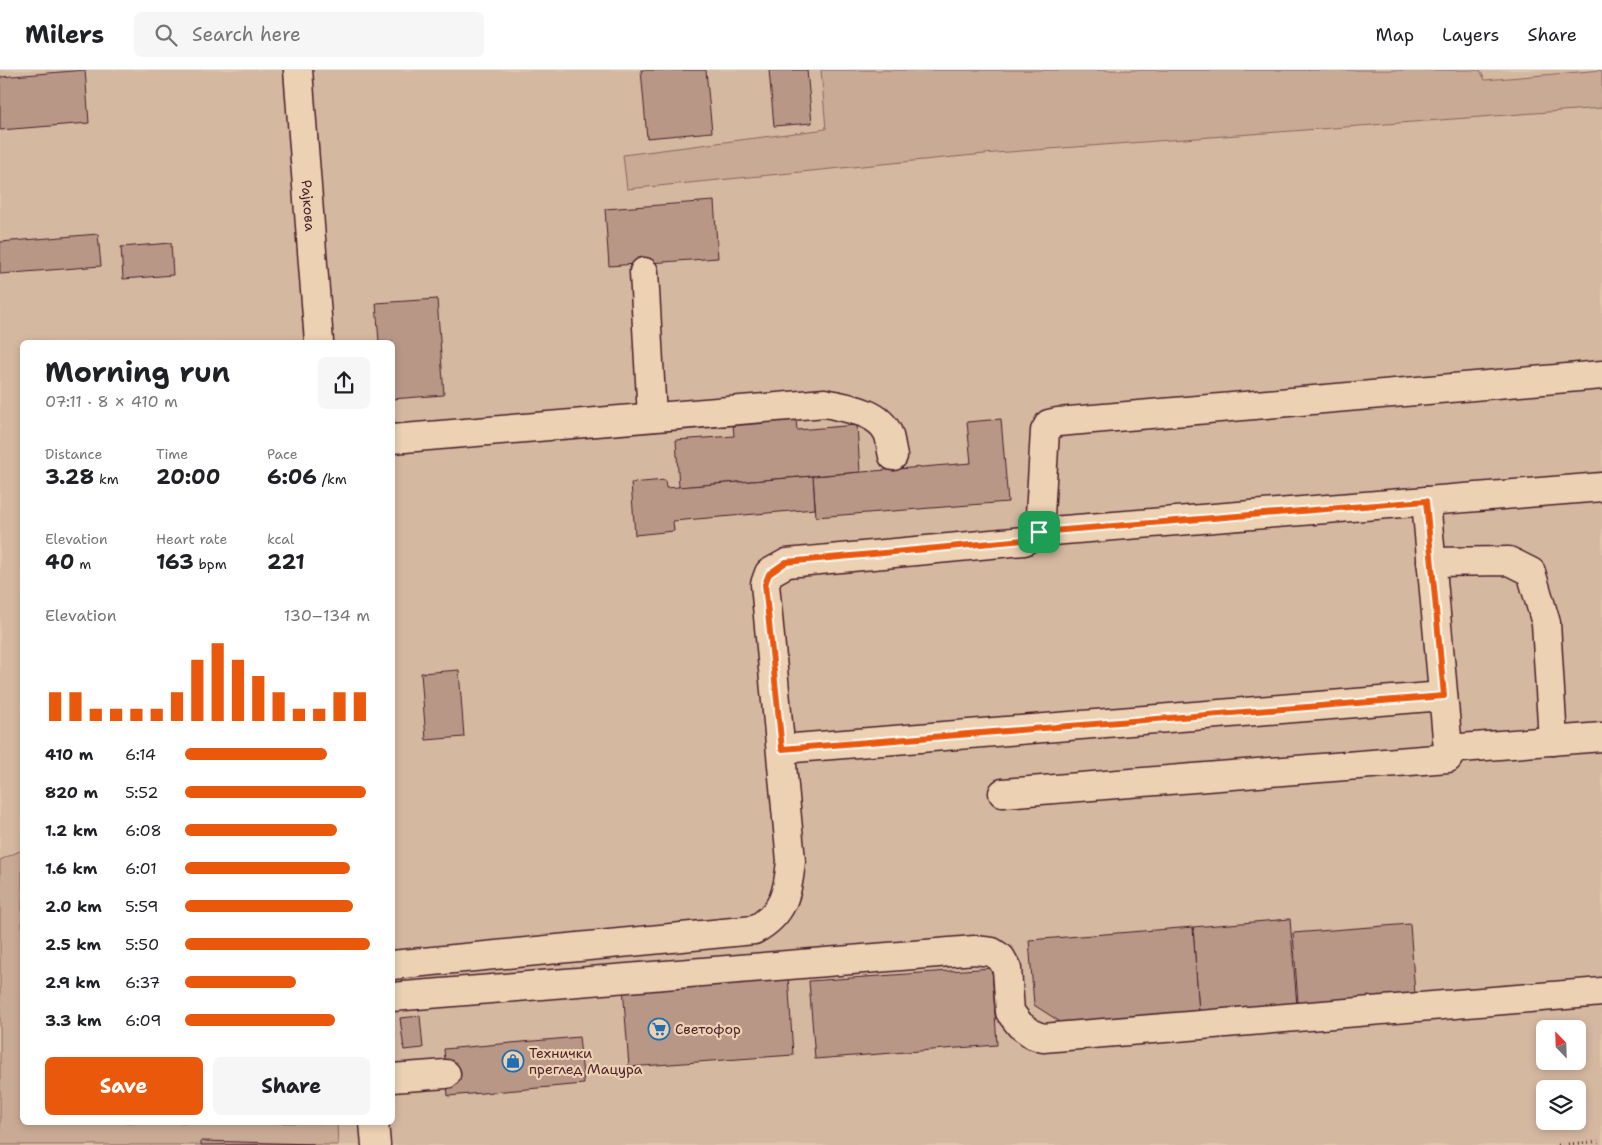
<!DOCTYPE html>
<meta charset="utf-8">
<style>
body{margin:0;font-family:"Shantell Sans",sans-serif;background:#f6f6f6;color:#202124;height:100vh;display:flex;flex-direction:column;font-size:19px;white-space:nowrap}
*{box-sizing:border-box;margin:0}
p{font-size:16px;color:#757577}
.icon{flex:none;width:28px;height:28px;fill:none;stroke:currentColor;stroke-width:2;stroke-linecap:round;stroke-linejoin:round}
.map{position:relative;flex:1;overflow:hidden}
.sheet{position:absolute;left:20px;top:270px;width:375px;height:785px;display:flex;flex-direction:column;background:#fff;border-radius:8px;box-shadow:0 2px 8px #0003}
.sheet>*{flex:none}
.needle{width:32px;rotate:337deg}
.fabs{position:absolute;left:1536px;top:950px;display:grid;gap:10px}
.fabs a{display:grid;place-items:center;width:50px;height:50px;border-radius:8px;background:#fff;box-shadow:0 2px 8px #0003;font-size:25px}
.pin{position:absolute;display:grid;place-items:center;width:42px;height:42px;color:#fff;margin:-21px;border-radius:10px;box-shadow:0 2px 8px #0006}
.round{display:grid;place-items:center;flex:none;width:52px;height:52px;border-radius:8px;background:#f6f6f6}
.head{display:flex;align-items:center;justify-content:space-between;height:85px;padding:0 25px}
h1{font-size:28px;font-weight:700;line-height:38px}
.metrics{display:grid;grid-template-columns:repeat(3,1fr);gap:8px;height:85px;padding:5px 25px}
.metrics div{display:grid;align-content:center}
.metrics b{font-size:21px;font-weight:700}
.metrics small{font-size:14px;font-weight:400}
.metrics p{font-size:14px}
.chart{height:140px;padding:10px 25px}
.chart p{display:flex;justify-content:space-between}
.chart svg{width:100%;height:90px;margin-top:5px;stroke:#ea580c;stroke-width:6}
.action{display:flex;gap:10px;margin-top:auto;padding:10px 25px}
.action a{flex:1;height:58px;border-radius:8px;background:#ea580c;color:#fff;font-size:20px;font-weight:700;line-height:58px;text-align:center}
.action a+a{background:#f6f6f6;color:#202124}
ul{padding:0 25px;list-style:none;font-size:16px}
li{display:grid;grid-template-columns:80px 60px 1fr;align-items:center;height:38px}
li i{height:12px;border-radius:6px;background:#ea580c}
header{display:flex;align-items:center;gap:30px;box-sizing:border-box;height:70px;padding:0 25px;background:#fff;border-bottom:1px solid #e0e0e0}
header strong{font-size:24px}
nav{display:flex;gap:28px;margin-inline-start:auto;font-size:18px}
.search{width:350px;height:45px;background:#f6f6f6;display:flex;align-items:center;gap:12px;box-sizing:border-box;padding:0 18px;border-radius:8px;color:#757577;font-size:19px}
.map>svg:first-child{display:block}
.built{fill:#d5b8a0;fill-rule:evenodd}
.green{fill:#c9aa95;stroke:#8a6460}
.building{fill:#b89787;stroke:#4a1f2b}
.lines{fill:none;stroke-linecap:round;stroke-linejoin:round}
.minor-casing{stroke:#4a1f2b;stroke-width:31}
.path{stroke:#4a1f2b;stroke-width:3;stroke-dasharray:1 4;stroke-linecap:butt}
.minor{stroke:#ecd1b3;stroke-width:28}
.route-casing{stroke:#fff;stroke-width:10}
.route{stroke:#ea580c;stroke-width:6}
.labels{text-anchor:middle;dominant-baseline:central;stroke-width:4.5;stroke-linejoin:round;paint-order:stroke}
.street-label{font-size:14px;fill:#4a1f2b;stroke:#ecd1b3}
.poi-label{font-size:14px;fill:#4a1f2b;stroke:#ecd1b3;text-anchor:start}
</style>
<header>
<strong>Milers</strong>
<div class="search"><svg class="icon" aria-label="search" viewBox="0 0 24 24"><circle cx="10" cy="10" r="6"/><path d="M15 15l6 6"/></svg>Search here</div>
<nav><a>Map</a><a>Layers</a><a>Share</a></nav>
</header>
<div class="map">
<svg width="1602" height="1075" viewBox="0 0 1602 1075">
<rect width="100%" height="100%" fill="#e2c6ab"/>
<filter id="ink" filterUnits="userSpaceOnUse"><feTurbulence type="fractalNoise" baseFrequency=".02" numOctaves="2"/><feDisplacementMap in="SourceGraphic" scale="10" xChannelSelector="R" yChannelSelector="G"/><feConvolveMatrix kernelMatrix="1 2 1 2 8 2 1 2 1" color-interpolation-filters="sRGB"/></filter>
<g filter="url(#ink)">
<path class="built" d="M0,0H1602V1075H0ZM22,272H392V1052H22ZM1545,959H1578V991H1545ZM1545,1019H1578V1051H1545Z"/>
<g class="green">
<polygon points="821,0 1480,0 1485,10 1602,0 1602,38 995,83 627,119 623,85 826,59"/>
<polygon points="22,780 22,1052 337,1053 338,1075 0,1075 0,790"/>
</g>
<g class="building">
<polygon points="85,0 89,53 0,60 0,7"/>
<polygon points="641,0 706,0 712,62 647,68"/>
<polygon points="769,0 807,0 812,53 774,56"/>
<polygon points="714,131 718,188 609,196 605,139"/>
<polygon points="98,164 101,196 0,204 0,172"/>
<polygon points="171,173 173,205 123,209 121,177"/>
<polygon points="437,229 444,325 392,329 392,272 379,272 376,233"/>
<polygon points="1001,349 1008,432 816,447 813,406 971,393 967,352"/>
<polygon points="796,350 797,360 857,355 860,402 679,417 676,370 734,366 733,355"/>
<polygon points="813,406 815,439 673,451 674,461 635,465 631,413 665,410 666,418"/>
<polygon points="459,600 464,667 426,670 421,603"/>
<polygon points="1290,849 1297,936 1199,944 1193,857"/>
<polygon points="1410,854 1415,924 1298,933 1293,863"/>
<polygon points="1193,857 1199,944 1065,955 1034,935 1029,870"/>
<polygon points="992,898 997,975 815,989 809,911"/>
<polygon points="788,904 793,985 629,997 623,917"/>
<polygon points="420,946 423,978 404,980 400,948"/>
<polygon points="579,967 584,1014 448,1026 444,979"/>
<polygon points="201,1071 314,1074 201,1075"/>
</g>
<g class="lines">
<g class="minor-casing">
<g id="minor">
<path id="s1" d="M298,0L319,272"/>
<polyline points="644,202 652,347"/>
<path d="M392,369L825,333C846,338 878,341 888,363C891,370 891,379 893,386"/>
<polyline points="1426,431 1448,679 1602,667"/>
<polyline points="1039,462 1045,361 1049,354 1058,352 1602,305"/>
<polyline points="1431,492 1509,491 1531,502 1546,553 1553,671"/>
<polyline points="782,679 1443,626"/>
<polyline points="1003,723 1448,688 1448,679"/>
<path d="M392,895L754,860C784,844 788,822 791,791L765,514L769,503L787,493L1024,471L1039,462L1602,417"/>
<polyline points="392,927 975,880 992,882 1001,888 1007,899 1010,942 1020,955 1034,965 1043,968 1602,922"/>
<polyline points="392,1008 446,1004"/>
<polyline points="374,1052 376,1075"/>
</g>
</g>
<polyline class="path" points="1558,1075 1602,1071"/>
<use href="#minor" class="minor"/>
</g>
</g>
<g class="lines" filter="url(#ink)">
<g class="route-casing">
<polygon id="route" points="1426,431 1444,626 782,679 765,514 769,504 786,492 1024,470 1039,462"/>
</g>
<use href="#route" class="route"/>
</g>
<defs>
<g id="supermarket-ring" transform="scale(1.125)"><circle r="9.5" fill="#ecd1b3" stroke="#1f6fb2" stroke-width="1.5"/><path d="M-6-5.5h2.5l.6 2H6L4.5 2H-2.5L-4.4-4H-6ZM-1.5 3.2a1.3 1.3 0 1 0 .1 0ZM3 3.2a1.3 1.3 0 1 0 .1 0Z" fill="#1f6fb2"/></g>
<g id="shop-ring" transform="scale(1.125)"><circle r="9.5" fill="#ecd1b3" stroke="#1f6fb2" stroke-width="1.5"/><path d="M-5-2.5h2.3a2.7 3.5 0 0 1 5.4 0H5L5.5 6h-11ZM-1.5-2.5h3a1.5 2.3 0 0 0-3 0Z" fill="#1f6fb2"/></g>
</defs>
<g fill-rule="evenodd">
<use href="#supermarket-ring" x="659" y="959"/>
<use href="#shop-ring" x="513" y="991"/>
</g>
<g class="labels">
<g class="street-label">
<text stroke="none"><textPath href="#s1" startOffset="136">Рајкова</textPath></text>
</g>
<g class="poi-label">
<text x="675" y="959">Светофор</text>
<text x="529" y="983">Технички<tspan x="529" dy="16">преглед Мацура</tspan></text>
</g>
</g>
</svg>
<div class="fabs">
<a><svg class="needle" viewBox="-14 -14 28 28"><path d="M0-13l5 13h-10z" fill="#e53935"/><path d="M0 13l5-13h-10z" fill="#757577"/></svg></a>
<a><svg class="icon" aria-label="layers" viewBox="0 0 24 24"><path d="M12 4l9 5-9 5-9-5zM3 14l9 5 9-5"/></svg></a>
</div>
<div class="pin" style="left:1039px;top:462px;background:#1e9e55"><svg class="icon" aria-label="arrive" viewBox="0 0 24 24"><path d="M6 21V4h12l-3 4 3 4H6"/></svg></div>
<section class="sheet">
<div class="head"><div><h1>Morning run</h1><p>07:11 · 8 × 410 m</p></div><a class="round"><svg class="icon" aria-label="share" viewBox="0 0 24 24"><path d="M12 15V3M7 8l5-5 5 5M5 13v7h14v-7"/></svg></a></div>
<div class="metrics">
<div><p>Distance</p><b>3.28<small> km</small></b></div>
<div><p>Time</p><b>20:00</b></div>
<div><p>Pace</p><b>6:06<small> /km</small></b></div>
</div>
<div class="metrics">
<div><p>Elevation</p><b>40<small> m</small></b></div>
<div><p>Heart rate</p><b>163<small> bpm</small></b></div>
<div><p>kcal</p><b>221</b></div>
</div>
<div class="chart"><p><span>Elevation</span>130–134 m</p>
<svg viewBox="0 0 160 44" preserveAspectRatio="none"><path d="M5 44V30M15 44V30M25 44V38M35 44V38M45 44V38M55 44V38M65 44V30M75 44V14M85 44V6M95 44V14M105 44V22M115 44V30M125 44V38M135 44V38M145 44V30M155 44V30"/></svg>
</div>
<ul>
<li><b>410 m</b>6:14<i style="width:77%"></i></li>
<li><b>820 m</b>5:52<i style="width:98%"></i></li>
<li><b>1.2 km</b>6:08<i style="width:82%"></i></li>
<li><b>1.6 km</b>6:01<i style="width:89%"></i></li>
<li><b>2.0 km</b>5:59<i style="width:91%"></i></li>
<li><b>2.5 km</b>5:50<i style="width:100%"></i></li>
<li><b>2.9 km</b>6:37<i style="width:60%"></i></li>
<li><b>3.3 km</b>6:09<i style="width:81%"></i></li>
</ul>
<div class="action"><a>Save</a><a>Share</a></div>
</section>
</div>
